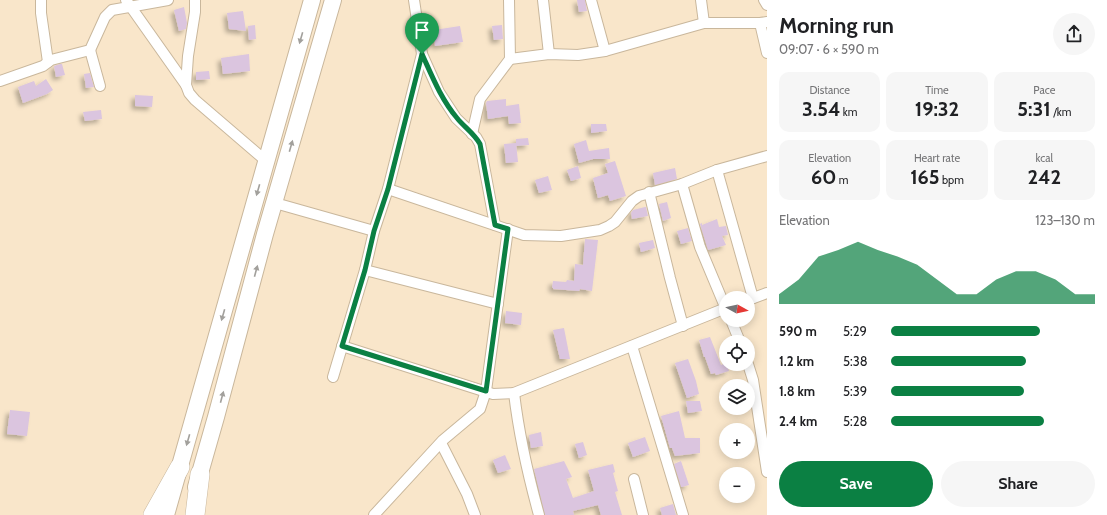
<!DOCTYPE html>
<meta charset="utf-8">
<style>
body{margin:0;font-family:Cabin,sans-serif;background:#f6f6f6;color:#202124;height:100vh;display:flex;flex-direction:column;font-size:15px;white-space:nowrap}
*{box-sizing:border-box;margin:0}
p{font-size:13px;color:#757577}
.icon{flex:none;width:22px;height:22px;fill:none;stroke:currentColor;stroke-width:2;stroke-linecap:round;stroke-linejoin:round}
.map{position:relative;flex:1;overflow:hidden}
.details{display:flex;flex-direction:column;background:#fff;width:340px}
.details>*{flex:none}
.needle{width:26px;rotate:98deg}
.tools{position:absolute;left:719px;top:291px;display:grid;gap:8px}
.tools a{display:grid;place-items:center;width:36px;height:36px;border-radius:50%;background:#fff;box-shadow:0 2px 10px #0003;font-size:20px}
.pin{position:absolute;display:grid;place-items:center;width:34px;height:34px;color:#fff;margin:-41px -17px;border-radius:50% 50% 50% 0;rotate:-45deg;box-shadow:0 0 4px #0007}
.pin .icon{rotate:45deg}
.round{display:grid;place-items:center;flex:none;width:42px;height:42px;border-radius:21px;background:#f6f6f6}
.headline{display:flex;align-items:center;justify-content:space-between;height:68px;padding:0 12px}
h1{font-size:22px;font-weight:800;line-height:30px}
.metrics{display:grid;grid-template-columns:repeat(3,1fr);gap:6px;height:68px;padding:4px 12px}
.metrics div{display:grid;align-content:center;border-radius:10px;background:#f6f6f6;text-align:center}
.metrics b{font-size:20px;font-weight:800}
.metrics small{font-size:11px;font-weight:400}
.metrics p{font-size:11px}
.chart{height:112px;padding:8px 12px}
.chart p{display:flex;justify-content:space-between}
.chart svg{width:100%;height:72px;margin-top:4px;fill:#0b8043;opacity:.7}
.cta{display:flex;gap:8px;margin-top:auto;padding:8px 12px}
.cta a{flex:1;height:46px;border-radius:24px;background:#0b8043;color:#fff;font-size:16px;font-weight:800;line-height:46px;text-align:center}
.cta a+a{background:#f6f6f6;color:#202124}
ul{padding:0 12px;list-style:none;font-size:13px}
li{display:grid;grid-template-columns:64px 48px 1fr;align-items:center;height:30px}
li i{height:10px;border-radius:5px;background:#0b8043}
main{display:flex;flex:1;min-height:0}
.map>svg:first-child{display:block}
.building{fill:#dbc5df;filter:url(#shadow)}
.lines{fill:none;stroke-linecap:round;stroke-linejoin:round}
.street-casing{stroke:#c9b79c;stroke-width:12}
.primary-casing{stroke:#c9b79c;stroke-width:18}
.highway-casing{stroke:#c9b79c;stroke-width:20}
.street{stroke:#fff;stroke-width:10}
.primary{stroke:#fff;stroke-width:16}
.highway{stroke:#fff;stroke-width:19}
.oneway{fill:#a2a09c}
.route-casing{stroke:#fff;stroke-width:8}
.route{stroke:#0b8043;stroke-width:5}
</style>
<main>
<div class="map">
<svg width="767" height="515" viewBox="0 0 767 515">
<defs>
<filter id="shadow"><feDropShadow dx="-3.5" dy="3.5" stdDeviation="2" flood-color="#0004"/></filter>
</defs>
<rect width="100%" height="100%" fill="#f9e6ca"/>
<g class="building">
<polygon points="577,0 585,0 587,11 579,12"/>
<polygon points="184,7 187,23 186,29 179,31 174,10"/>
<polygon points="243,11 246,31 229,29 227,13"/>
<polygon points="255,25 256,39 249,40 248,26"/>
<polygon points="502,25 503,39 494,40 492,26"/>
<polygon points="460,26 463,42 435,46 434,30"/>
<polygon points="249,54 250,71 223,74 221,58"/>
<polygon points="60,64 62,64 65,75 56,77 54,66"/>
<polygon points="209,71 210,79 196,80 196,72"/>
<polygon points="90,73 94,87 86,88 84,74"/>
<polygon points="46,79 53,90 47,94 23,103 18,87 34,81 36,86"/>
<polygon points="135,95 153,96 152,107 135,106"/>
<polygon points="506,99 506,106 519,104 521,123 509,124 508,116 488,119 486,103 487,101"/>
<polygon points="101,110 102,119 85,121 83,112"/>
<polygon points="591,124 606,124 607,131 591,133"/>
<polygon points="528,138 529,145 516,146 516,139"/>
<polygon points="586,140 589,151 609,148 610,159 593,159 579,163 574,144"/>
<polygon points="516,143 518,162 506,163 504,144"/>
<polygon points="615,161 626,196 610,201 608,195 598,198 593,178 608,173 605,164"/>
<polygon points="578,166 581,178 571,181 567,170"/>
<polygon points="675,168 677,179 655,185 653,173"/>
<polygon points="548,176 552,190 539,193 535,180"/>
<polygon points="667,202 671,218 663,221 659,204"/>
<polygon points="645,207 646,207 648,216 632,219 631,213 633,210"/>
<polygon points="717,219 719,227 726,226 728,235 722,236 726,245 708,250 700,224 702,223 702,225"/>
<polygon points="688,228 692,241 681,244 677,231"/>
<polygon points="585,239 598,240 592,291 580,289 579,291 553,289 553,288 552,287 553,281 566,282 567,280 574,281 575,264 583,265"/>
<polygon points="653,240 655,248 641,252 639,243"/>
<polygon points="506,311 522,313 521,325 505,323"/>
<polygon points="564,328 570,359 560,359 553,330"/>
<polygon points="710,337 721,365 726,363 729,371 716,375 715,373 711,374 705,357 704,357 699,340"/>
<polygon points="688,359 696,381 699,394 687,398 675,363"/>
<polygon points="686,401 700,401 702,411 688,413"/>
<polygon points="10,410 30,412 27,436 7,434"/>
<polygon points="679,411 685,438 700,438 700,453 675,456 672,448 670,448 661,416"/>
<polygon points="541,432 543,446 531,448 529,435"/>
<polygon points="645,437 650,451 633,457 628,443"/>
<polygon points="583,442 587,455 579,458 575,444"/>
<polygon points="505,455 511,469 498,473 493,460"/>
<polygon points="564,461 572,477 566,479 573,498 594,491 588,470 613,464 615,472 613,473 618,491 615,492 622,515 601,515 598,505 573,511 574,515 545,515 534,469"/>
<polygon points="681,461 689,485 682,487 681,487 674,464"/>
<polygon points="673,504 676,515 662,515 660,508"/>
</g>
<g class="lines">
<g class="street-casing">
<g id="street">
<polyline points="41,0 41,13 48,62"/>
<polyline points="126,0 186,85"/>
<polyline points="195,0 195,12 188,56 186,85 189,93 195,100 266,161"/>
<polyline points="414,0 422,54 439,92 456,118 476,137 480,144 495,225"/>
<polyline points="543,0 549,54"/>
<polyline points="591,0 605,51"/>
<polyline points="701,0 704,23"/>
<polyline points="764,0 767,5"/>
<polyline points="760,23 767,53"/>
<polyline points="90,50 100,86"/>
<polyline points="510,59 549,54 578,55 605,51 704,23 760,23 767,22"/>
<polyline points="0,81 43,66 51,60 90,50 105,17 112,10 168,0"/>
<polyline points="472,134 480,99 510,59 509,0"/>
<polyline points="717,170 753,298"/>
<polyline points="682,184 700,247 726,309"/>
<polyline points="388,189 524,235 561,236 600,230 609,226 615,222 632,201 639,196 682,184 717,170 767,156"/>
<polyline points="649,192 670,278 683,326"/>
<polyline points="275,203 374,231"/>
<polyline points="365,270 498,304"/>
<polyline points="748,300 767,293"/>
<polyline points="731,320 740,342"/>
<polyline points="342,346 493,394 514,393 726,308"/>
<polyline points="632,346 683,515"/>
<polyline points="748,364 753,380 767,472"/>
<polyline points="333,377 365,270 374,231 388,189 422,54"/>
<path d="M514,393C519,435 528,475 539,515"/>
<polyline points="441,443 467,494 475,515"/>
<polyline points="634,479 643,515"/>
<polyline points="374,515 443,440 480,409 486,391 508,229"/>
</g>
</g>
<g class="primary-casing">
<g id="primary">
<polyline points="196,487 216,417 265,234 333,0"/>
<polyline points="166,515 312,0"/>
</g>
</g>
<g class="highway-casing">
<g id="highway">
<polyline points="153,515 180,467"/>
<polyline points="195,515 200,474"/>
</g>
</g>
<use href="#street" class="street"/>
<use href="#primary" class="primary"/>
<use href="#highway" class="highway"/>
</g>
<defs><path id="oneway-solid" d="M-6-.8H1V-3.2L6.5 0L1 3.2V.8H-6Z"/></defs>
<g class="oneway">
<use href="#oneway-solid" transform="translate(301 38) rotate(106)"/>
<use href="#oneway-solid" transform="translate(291 146) rotate(-74)"/>
<use href="#oneway-solid" transform="translate(258 190) rotate(106)"/>
<use href="#oneway-solid" transform="translate(256 271) rotate(-75)"/>
<use href="#oneway-solid" transform="translate(223 315) rotate(106)"/>
<use href="#oneway-solid" transform="translate(222 397) rotate(-75)"/>
<use href="#oneway-solid" transform="translate(188 440) rotate(106)"/>
</g>
<g class="lines">
<g class="route-casing">
<path id="route" d="M422,54C432,76 441,99 457,118C464,127 474,133 480,144L495,225L508,229L486,391L342,346L365,270L374,231L388,189Z"/>
</g>
<use href="#route" class="route"/>
</g>
</svg>
<div class="tools">
<a><svg class="needle" viewBox="-14 -14 28 28"><path d="M0-13l5 13h-10z" fill="#e53935"/><path d="M0 13l5-13h-10z" fill="#757577"/></svg></a>
<a><svg class="icon" aria-label="locate" viewBox="0 0 24 24"><circle cx="12" cy="12" r="6"/><path d="M12 2v4M12 18v4M2 12h4M18 12h4"/></svg></a>
<a><svg class="icon" aria-label="layers" viewBox="0 0 24 24"><path d="M12 4l9 5-9 5-9-5zM3 14l9 5 9-5"/></svg></a>
<a>+</a>
<a>−</a>
</div>
<div class="pin" style="left:422px;top:54px;background:#1e9e55"><svg class="icon" aria-label="arrive" viewBox="0 0 24 24"><path d="M6 21V4h12l-3 4 3 4H6"/></svg></div>
</div>
<section class="details">
<div class="headline"><div><h1>Morning run</h1><p>09:07 · 6 × 590 m</p></div><a class="round"><svg class="icon" aria-label="share" viewBox="0 0 24 24"><path d="M12 15V3M7 8l5-5 5 5M5 13v7h14v-7"/></svg></a></div>
<div class="metrics">
<div><p>Distance</p><b>3.54<small> km</small></b></div>
<div><p>Time</p><b>19:32</b></div>
<div><p>Pace</p><b>5:31<small> /km</small></b></div>
</div>
<div class="metrics">
<div><p>Elevation</p><b>60<small> m</small></b></div>
<div><p>Heart rate</p><b>165<small> bpm</small></b></div>
<div><p>kcal</p><b>242</b></div>
</div>
<div class="chart"><p><span>Elevation</span>123–130 m</p>
<svg viewBox="0 0 160 44" preserveAspectRatio="none"><path d="M0 44V38L10 29L20 15L30 11L40 6L50 11L60 15L70 20L80 29L90 38L100 38L110 29L120 24L130 24L140 29L150 38L160 38V44z"/></svg>
</div>
<ul>
<li><b>590 m</b>5:29<i style="width:73%"></i></li>
<li><b>1.2 km</b>5:38<i style="width:66%"></i></li>
<li><b>1.8 km</b>5:39<i style="width:65%"></i></li>
<li><b>2.4 km</b>5:28<i style="width:75%"></i></li>
</ul>
<div class="cta"><a>Save</a><a>Share</a></div>
</section>
</main>
